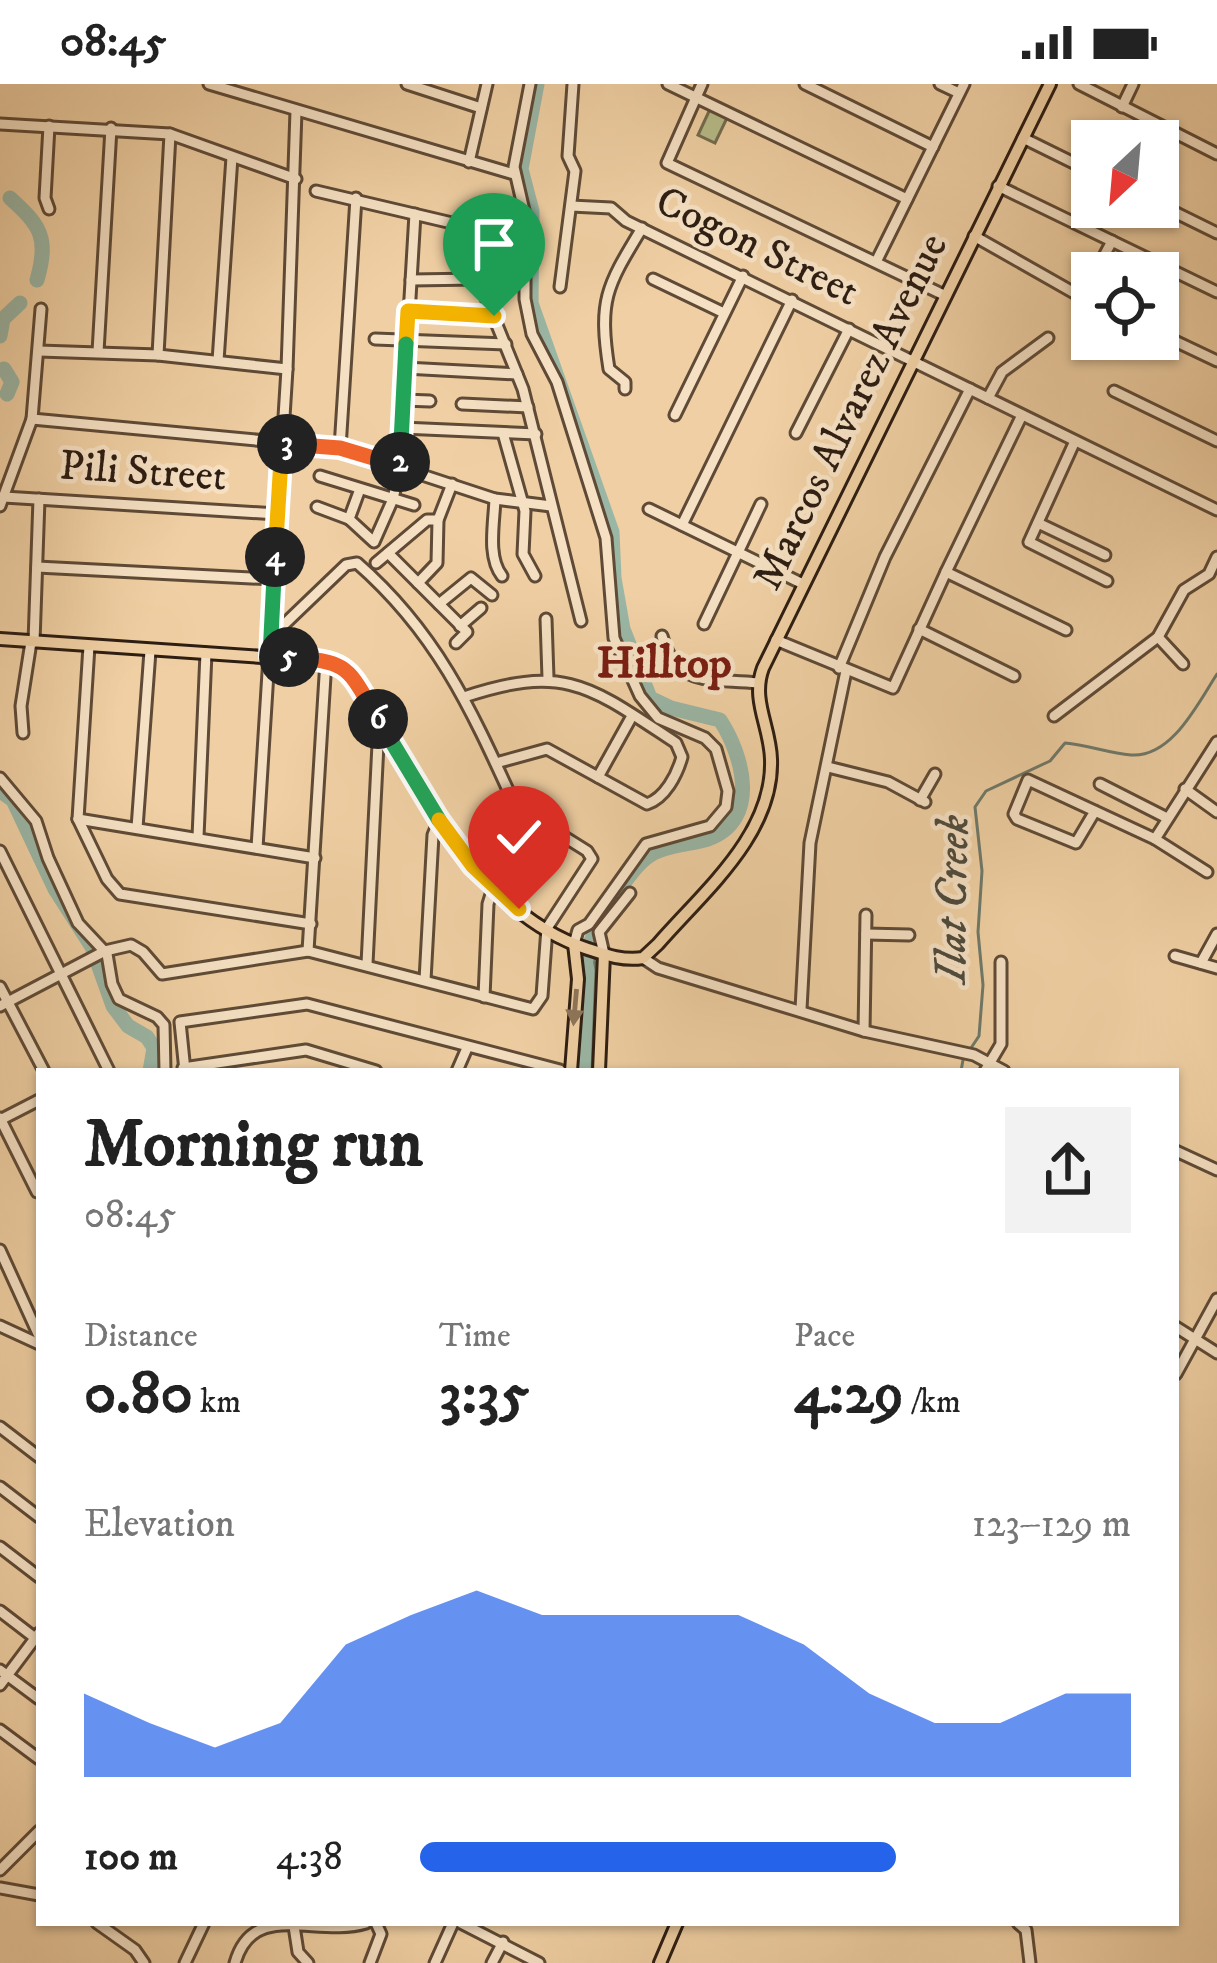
<!DOCTYPE html>
<meta charset="utf-8">
<style>
body{margin:0;font-family:"IM FELL DW Pica",serif;background:#f2f2f2;color:#222;height:100vh;display:flex;flex-direction:column;font-size:45px;white-space:nowrap}
*{box-sizing:border-box;margin:0}
p{font-size:39px;color:#767676}
.icon{flex:none;width:66px;height:66px;fill:none;stroke:currentColor;stroke-width:2;stroke-linecap:round;stroke-linejoin:round}
.map{position:relative;flex:1;overflow:hidden}
.sheet{position:absolute;left:36px;top:984px;width:1143px;height:858px;display:flex;flex-direction:column;background:#fff;border-radius:0px;box-shadow:0 3px 9px #0004}
.sheet>*{flex:none}
.needle{width:78px;rotate:206deg}
.buttons{position:absolute;left:1071px;top:36px;display:grid;gap:24px}
.buttons a{display:grid;place-items:center;width:108px;height:108px;border-radius:0px;background:#fff;box-shadow:0 3px 9px #0004;font-size:60px}
.pin{position:absolute;display:grid;place-items:center;width:102px;height:102px;color:#fff;margin:-123px -51px;border-radius:50% 50% 50% 0;rotate:-45deg;box-shadow:0 0 12px #0007}
.pin .icon{rotate:45deg}
.km{position:absolute;width:60px;height:60px;margin:-30px;border-radius:50%;background:#222;color:#fff;font-size:33px;line-height:60px;text-align:center}
.round{display:grid;place-items:center;flex:none;width:126px;height:126px;border-radius:0px;background:#f2f2f2}
.summary{display:flex;align-items:center;justify-content:space-between;height:204px;padding:0 48px}
h1{font-size:66px;font-weight:700;line-height:90px}
.figures{display:grid;grid-template-columns:repeat(3,1fr);gap:18px;height:204px;padding:12px 48px}
.figures div{display:grid;align-content:center}
.figures b{font-size:60px;font-weight:700}
.figures small{font-size:33px;font-weight:400}
.figures p{font-size:33px}
.chart{height:336px;padding:24px 48px}
.chart p{display:flex;justify-content:space-between}
.chart svg{width:100%;height:216px;margin-top:12px;fill:#2563eb;opacity:.7}
ul{padding:0 48px;list-style:none;font-size:39px}
li{display:grid;grid-template-columns:192px 144px 1fr;align-items:center;height:90px}
li i{height:30px;border-radius:15px;background:#2563eb}
.status{display:flex;justify-content:space-between;align-items:center;height:84px;padding:0 60px;background:#fff;direction:ltr}
.status svg{height:33px;fill:currentColor}
.map>svg:first-child{display:block}
.green{fill:#b6bb88;stroke:#726c4d;stroke-width:3}
.water{fill:#9ab6a5;stroke:#6e796a;stroke-width:3}
.lines{fill:none;stroke-linecap:round;stroke-linejoin:round}
.stream{stroke:#6e796a;stroke-width:3}
.river{stroke:#9ab6a5;stroke-width:15}
.minor-casing{stroke:#5e4a36;stroke-width:15}
.major-casing{stroke:#2d1d12;stroke-width:16}
.minor{stroke:#f5e0c3;stroke-width:9}
.major{stroke:#efcfa3;stroke-width:10}
.oneway{fill:#8e765a}
.split-1-casing{stroke:#fff;stroke-width:24}
.split-2-casing{stroke:#fff;stroke-width:24}
.split-3-casing{stroke:#fff;stroke-width:24}
.split-4-casing{stroke:#fff;stroke-width:24}
.split-5-casing{stroke:#fff;stroke-width:24}
.split-6-casing{stroke:#fff;stroke-width:24}
.split-7-casing{stroke:#fff;stroke-width:24}
.split-8-casing{stroke:#fff;stroke-width:24}
.split-1{stroke:#f5b400;stroke-width:15}
.split-2{stroke:#22a559;stroke-width:15}
.split-3{stroke:#f0652b;stroke-width:15}
.split-4{stroke:#f5b400;stroke-width:15}
.split-5{stroke:#22a559;stroke-width:15}
.split-6{stroke:#f0652b;stroke-width:15}
.split-7{stroke:#22a559;stroke-width:15}
.split-8{stroke:#f5b400;stroke-width:15}
.labels{text-anchor:middle;dominant-baseline:central;stroke-width:9;stroke-linejoin:round;paint-order:stroke}
.street-label{font-size:42px;fill:#2d1d12;stroke:#f5e0c3}
.neighbourhood-label{font-size:45px;font-weight:bold;fill:#7a1f14;stroke:#f5e0c3}
.water-label{font-size:45px;font-style:italic;fill:#4e4b3e;stroke:#f5e0c3}
</style>
<div class="status"><b>08:45</b><svg viewBox="0 0 49 12"><path d="M0 12V9h3v3zM5 12V6h3v6zM10 12V3h3v9zM15 12V0h3v12zM26 1h20v11H26zM47 4h2v5h-2z"/></svg></div>
<div class="map">
<svg width="1217" height="1879" viewBox="0 0 1217 1879">
<rect width="100%" height="100%" fill="#efcfa3"/>
<filter id="stains"><feTurbulence type="fractalNoise" baseFrequency=".00167" numOctaves="4"/><feColorMatrix values="0 0 0 0 .2 0 0 0 0 .09 0 0 0 0 .02 0 0 0 .5 -.17"/></filter>
<radialGradient id="worn" r=".72"><stop offset=".6" stop-color="#630" stop-opacity="0"/><stop offset="1" stop-color="#630" stop-opacity=".3"/></radialGradient>
<polygon class="green" points="710,25 727,34 715,59 698,51"/>
<polygon class="water" points="581,870 594,875 596,886 592,987 574,987"/>
<g class="lines">
<path class="stream" d="M961,987L963,976L979,952L983,901L978,848L982,787L975,723L986,707L1050,677L1065,659C1088,661 1108,669 1131,671C1172,674 1198,619 1217,590"/>
<g class="river">
<path d="M537,0L521,85L532,127L531,219L612,448L614,494L623,545L650,614L671,624L720,636C743,671 761,736 708,755C689,761 662,761 646,774C627,789 587,853 586,876"/>
<path d="M10,114C41,142 49,154 37,196"/>
<polyline points="0,252 3,235 20,219"/>
<polyline points="4,285 12,298 7,310"/>
<polyline points="0,707 13,716 55,805 92,863 113,922 128,942 147,953 154,964 150,987"/>
</g>
<g class="minor-casing">
<g id="minor">
<polyline points="209,0 514,90"/>
<polyline points="407,0 481,24"/>
<polyline points="530,0 514,83 525,131 525,215 532,250 557,298 606,454 614,554 640,612 658,634 705,654 716,665 728,707 726,723 710,742 646,760 589,840 578,846 574,860"/>
<polyline points="668,0 907,115"/>
<polyline points="702,0 667,79 946,212"/>
<polyline points="805,0 933,63"/>
<polyline points="940,0 959,9"/>
<polyline points="1079,0 1217,70"/>
<polyline points="1122,23 1133,0"/>
<polyline points="0,40 170,50 296,95"/>
<polyline points="49,42 45,114 49,125"/>
<polyline points="1023,54 1092,88"/>
<polyline points="469,78 487,0"/>
<polyline points="998,102 1217,208"/>
<polyline points="316,107 469,143"/>
<polyline points="1158,120 1217,149"/>
<polyline points="571,122 611,124 626,137 1217,426"/>
<polyline points="474,123 469,143 471,177 523,305 581,537"/>
<polyline points="974,152 1092,219"/>
<polyline points="469,168 512,167"/>
<polyline points="876,178 964,0"/>
<polyline points="1095,189 1112,157"/>
<polyline points="653,195 724,229"/>
<polyline points="411,196 476,195 515,182"/>
<polyline points="560,203 575,87 568,72 573,0"/>
<polyline points="408,227 494,232"/>
<polyline points="1158,249 1217,277"/>
<polyline points="375,255 506,260"/>
<polyline points="39,267 158,271 287,285"/>
<polyline points="98,268 111,44"/>
<polyline points="158,271 170,50"/>
<polyline points="218,277 232,73"/>
<polyline points="405,284 517,290"/>
<path d="M625,305V298L609,285C598,215 607,202 642,144"/>
<polyline points="1114,307 1217,357"/>
<polyline points="988,314 1002,288 1048,254"/>
<polyline points="403,316 430,317"/>
<polyline points="462,320 528,323"/>
<polyline points="675,331 743,192"/>
<polyline points="32,335 340,364 495,415 551,422"/>
<polyline points="402,344 536,350"/>
<polyline points="503,349 525,427 523,470 535,492"/>
<polyline points="796,349 849,245"/>
<polyline points="1075,357 1029,458 1107,497"/>
<polyline points="340,364 356,114"/>
<polyline points="320,392 414,421"/>
<polyline points="360,405 349,435 374,458 393,415 400,382 415,130"/>
<polyline points="4,413 277,430"/>
<path d="M495,415C494,440 487,473 502,492"/>
<polyline points="0,422 32,335 41,225"/>
<polyline points="317,423 349,435"/>
<polyline points="649,425 803,500"/>
<polyline points="1038,439 1105,471"/>
<polyline points="682,441 792,216"/>
<polyline points="388,469 467,548 456,559"/>
<polyline points="376,479 427,436 438,436"/>
<polyline points="37,483 273,495"/>
<polyline points="946,488 1022,331"/>
<polyline points="418,499 437,479 438,436 452,400"/>
<polyline points="439,520 471,494 492,511"/>
<polyline points="546,535 548,594"/>
<polyline points="704,540 761,420"/>
<polyline points="460,542 481,524"/>
<polyline points="919,545 1014,592"/>
<path d="M662,552C676,604 711,594 757,599"/>
<path d="M271,553L346,481L357,479C436,548 470,623 513,717"/>
<polyline points="1158,553 1183,580"/>
<polyline points="776,556 893,604 946,488 1066,546"/>
<polyline points="34,558 39,415"/>
<polyline points="839,584 885,473 970,305"/>
<path d="M464,613C566,579 591,603 676,659L682,673C677,691 665,714 647,720L547,665L496,679"/>
<polyline points="1054,632 1158,553 1184,506 1209,490 1217,473"/>
<polyline points="23,649 21,622 31,558"/>
<polyline points="828,683 888,698 925,718"/>
<polyline points="598,693 632,632"/>
<polyline points="0,694 36,737 48,774 78,839 107,870 112,900 119,915 157,933 164,941 165,987"/>
<polyline points="1100,700 1167,734"/>
<polyline points="1185,705 1217,728"/>
<polyline points="920,716 935,690"/>
<polyline points="1095,727 1076,759 1017,735 1014,730 1028,696 1155,755"/>
<polyline points="78,735 107,795 120,810 311,840"/>
<polyline points="78,735 315,774"/>
<polyline points="78,735 89,562"/>
<polyline points="137,744 150,567"/>
<polyline points="198,753 206,569"/>
<polyline points="257,764 287,285 296,27"/>
<polyline points="0,767 109,987"/>
<polyline points="1207,788 1155,755 1217,658"/>
<polyline points="866,850 909,851"/>
<polyline points="308,867 326,576"/>
<polyline points="604,870 599,848 630,809"/>
<polyline points="1175,872 1217,884"/>
<polyline points="643,874 658,884 864,947 974,971 1004,987"/>
<polyline points="1201,879 1217,850"/>
<polyline points="367,880 378,660 384,647"/>
<polyline points="425,896 433,751 439,736"/>
<polyline points="0,903 44,987"/>
<polyline points="484,913 488,820 493,804"/>
<polyline points="0,922 105,867 131,861 143,868 162,890 308,867 533,925 542,912 547,844 592,775 587,767 515,722"/>
<polyline points="801,925 810,759 846,587"/>
<polyline points="864,947 866,831"/>
<polyline points="183,984 306,966 376,987"/>
<polyline points="185,987 180,938 307,920 560,986"/>
<polyline points="457,987 467,964"/>
<polyline points="985,987 1001,960 1001,878"/>
<polyline points="0,1034 37,1108"/>
<polyline points="0,1036 39,1016"/>
<polyline points="1176,1067 1217,1086"/>
<polyline points="0,1166 39,1252"/>
<polyline points="0,1242 39,1260"/>
<polyline points="1176,1243 1217,1269"/>
<polyline points="1176,1290 1217,1215"/>
<polyline points="0,1343 39,1373"/>
<polyline points="0,1403 39,1433"/>
<polyline points="0,1463 39,1493"/>
<polyline points="0,1527 39,1557"/>
<polyline points="0,1586 39,1615"/>
<polyline points="0,1601 39,1549"/>
<polyline points="0,1646 39,1675"/>
<polyline points="0,1786 39,1747"/>
<polyline points="0,1804 39,1811"/>
<polyline points="97,1839 135,1866 144,1879"/>
<polyline points="461,1839 539,1879"/>
<polyline points="1018,1839 1026,1846 1030,1879"/>
<polyline points="294,1842 298,1868 308,1879"/>
<polyline points="185,1879 204,1839"/>
<path d="M235,1879C253,1815 317,1854 366,1839"/>
<polyline points="370,1879 381,1850 376,1839"/>
<polyline points="435,1879 453,1839"/>
<polyline points="492,1879 503,1858"/>
</g>
</g>
<g class="major-casing">
<g id="major">
<path d="M0,555L336,578L354,595C411,691 474,829 588,865C606,871 623,877 643,874L658,860C704,807 774,750 771,675C770,642 751,616 763,584L1050,0"/>
<polyline points="571,987 578,895 574,860"/>
<polyline points="599,987 604,870"/>
<polyline points="660,1879 677,1839"/>
</g>
</g>
<use href="#minor" class="minor"/>
<use href="#major" class="major"/>
</g>
<defs><path id="oneway-solid" d="M-6-.8H1V-3.2L6.5 0L1 3.2V.8H-6Z" transform="scale(3)"/></defs>
<use class="oneway" href="#oneway-solid" transform="translate(575 923) rotate(95)"/>
<g class="lines">
<g class="split-1-casing">
<polyline id="split-1" points="406,260 408,227 494,232"/>
</g>
<g class="split-2-casing">
<polyline id="split-2" points="400,378 406,260"/>
</g>
<g class="split-3-casing">
<polyline id="split-3" points="287,360 340,364 400,382 400,378"/>
</g>
<g class="split-4-casing">
<polyline id="split-4" points="275,473 282,359 287,360"/>
</g>
<g class="split-5-casing">
<polyline id="split-5" points="275,473 270,572 289,573"/>
</g>
<g class="split-6-casing">
<path id="split-6" d="M289,573C351,578 347,583 378,635"/>
</g>
<g class="split-7-casing">
<polyline id="split-7" points="378,635 439,736"/>
</g>
<g class="split-8-casing">
<polyline id="split-8" points="439,736 473,782 519,825"/>
</g>
<use href="#split-1" class="split-1"/>
<use href="#split-2" class="split-2"/>
<use href="#split-3" class="split-3"/>
<use href="#split-4" class="split-4"/>
<use href="#split-5" class="split-5"/>
<use href="#split-6" class="split-6"/>
<use href="#split-7" class="split-7"/>
<use href="#split-8" class="split-8"/>
</g>
<g class="labels">
<g class="street-label">
<text transform="translate(757 163) rotate(26)">Cogon Street</text>
<text transform="translate(851 328) rotate(-64)">Marcos Alvarez Avenue</text>
<text transform="translate(143 388) rotate(4)">Pili Street</text>
</g>
<g class="neighbourhood-label">
<text x="664" y="580">Hilltop</text>
</g>
<g class="water-label">
<text transform="translate(953 815) rotate(-89)">Ilat Creek</text>
</g>
</g>
<rect width="100%" height="100%" filter="url(#stains)"/>
<rect width="100%" height="100%" fill="url(#worn)"/>
</svg>
<div class="buttons">
<a><svg class="needle" viewBox="-14 -14 28 28"><path d="M0-13l5 13h-10z" fill="#e53935"/><path d="M0 13l5-13h-10z" fill="#767676"/></svg></a>
<a><svg class="icon" aria-label="locate" viewBox="0 0 24 24"><circle cx="12" cy="12" r="6"/><path d="M12 2v4M12 18v4M2 12h4M18 12h4"/></svg></a>
</div>
<div class="pin" style="left:494px;top:232px;background:#1e9e55"><svg class="icon" aria-label="arrive" viewBox="0 0 24 24"><path d="M6 21V4h12l-3 4 3 4H6"/></svg></div>
<div class="pin" style="left:519px;top:825px;background:#d93025"><svg class="icon" aria-label="check" viewBox="0 0 24 24"><path d="M5 12l5 5 9-10"/></svg></div>
<b class="km" style="left:400px;top:378px">2</b>
<b class="km" style="left:287px;top:360px">3</b>
<b class="km" style="left:275px;top:473px">4</b>
<b class="km" style="left:289px;top:573px">5</b>
<b class="km" style="left:378px;top:635px">6</b>
<section class="sheet">
<div class="summary"><div><h1>Morning run</h1><p>08:45</p></div><a class="round"><svg class="icon" aria-label="share" viewBox="0 0 24 24"><path d="M12 15V3M7 8l5-5 5 5M5 13v7h14v-7"/></svg></a></div>
<div class="figures">
<div><p>Distance</p><b>0.80<small> km</small></b></div>
<div><p>Time</p><b>3:35</b></div>
<div><p>Pace</p><b>4:29<small> /km</small></b></div>
</div>
<div class="chart"><p><span>Elevation</span>123–129 m</p>
<svg viewBox="0 0 160 44" preserveAspectRatio="none"><path d="M0 44V27L10 33L20 38L30 33L40 17L50 11L60 6L70 11L80 11L90 11L100 11L110 17L120 27L130 33L140 33L150 27L160 27V44z"/></svg>
</div>
<ul>
<li><b>100 m</b>4:38<i style="width:67%"></i></li>
</ul>
</section>
</div>
